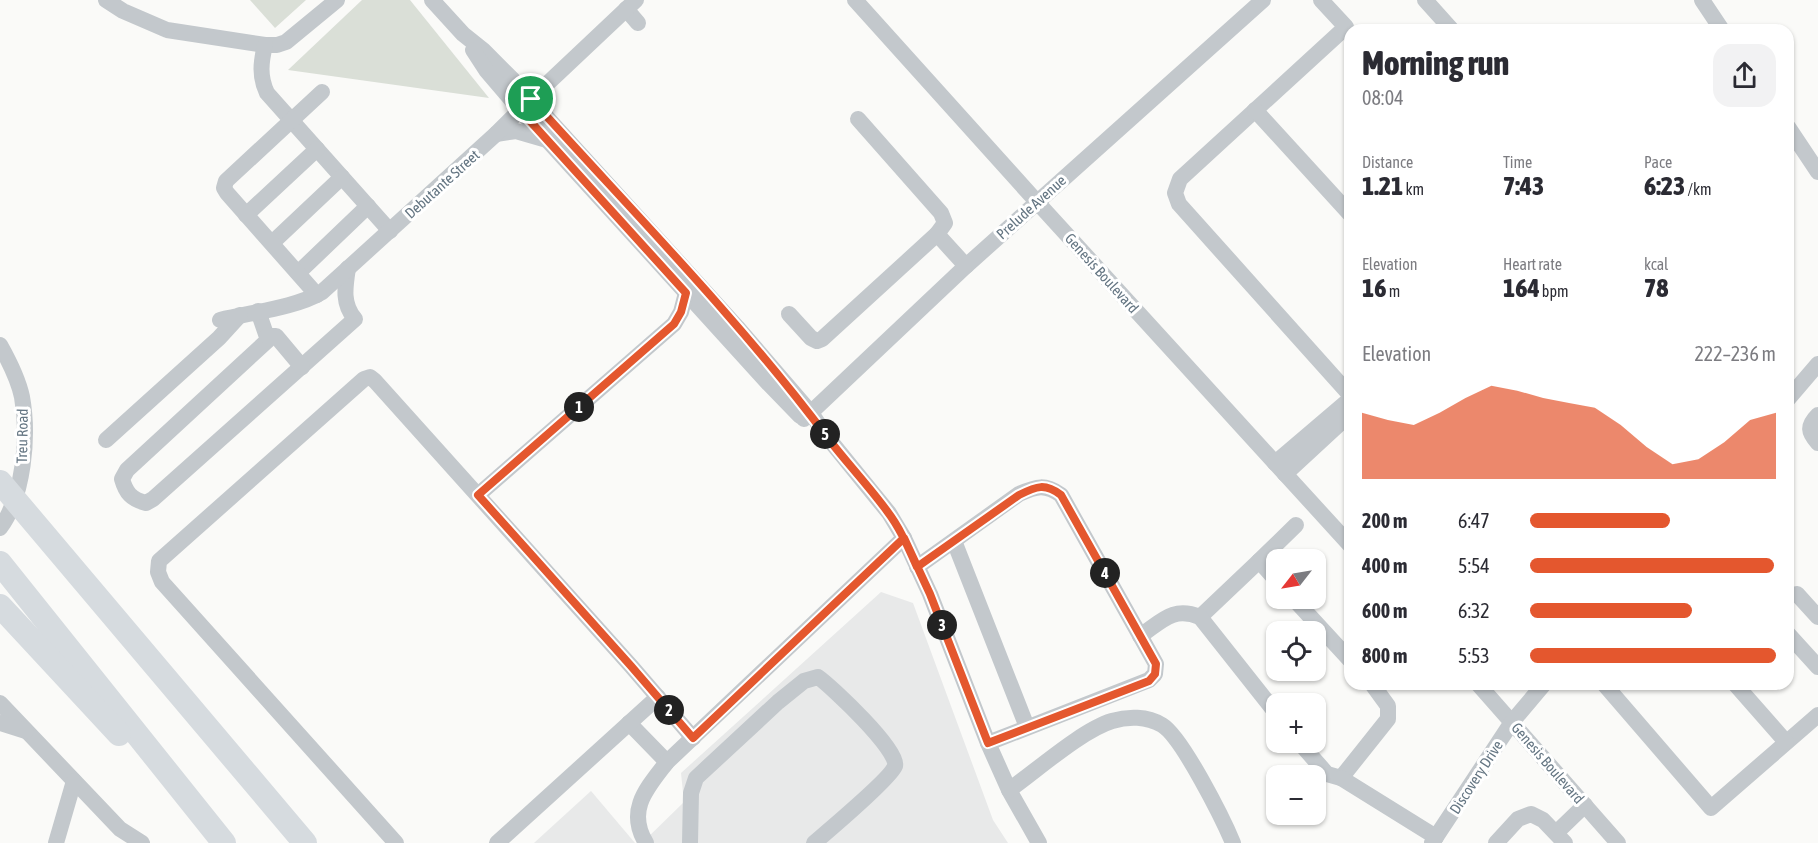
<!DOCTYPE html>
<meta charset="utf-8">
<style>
body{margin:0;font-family:"Asap Condensed",sans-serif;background:#f2f2f3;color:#2b2b33;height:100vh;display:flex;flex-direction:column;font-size:22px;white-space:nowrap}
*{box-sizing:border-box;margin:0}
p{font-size:20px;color:#7c7c81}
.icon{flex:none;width:33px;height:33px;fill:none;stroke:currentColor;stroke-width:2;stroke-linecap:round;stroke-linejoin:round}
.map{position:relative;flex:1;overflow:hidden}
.side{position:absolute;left:1344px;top:24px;width:450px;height:666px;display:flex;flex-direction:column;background:#fff;border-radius:18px;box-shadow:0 2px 4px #0004}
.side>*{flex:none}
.needle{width:39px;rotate:239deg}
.controls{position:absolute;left:1266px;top:549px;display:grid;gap:12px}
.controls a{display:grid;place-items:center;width:60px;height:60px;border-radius:12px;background:#fff;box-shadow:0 2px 4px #0004;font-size:30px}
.pin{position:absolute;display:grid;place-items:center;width:51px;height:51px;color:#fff;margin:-26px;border:3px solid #fff;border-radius:50%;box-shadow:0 2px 6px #0007}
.km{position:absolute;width:30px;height:30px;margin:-15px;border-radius:50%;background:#222;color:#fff;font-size:16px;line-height:30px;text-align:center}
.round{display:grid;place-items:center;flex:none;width:63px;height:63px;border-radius:18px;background:#f2f2f3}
.overview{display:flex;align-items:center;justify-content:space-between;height:102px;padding:0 18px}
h1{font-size:33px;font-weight:800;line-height:45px}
.metrics{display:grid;grid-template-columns:repeat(3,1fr);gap:9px;height:102px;padding:6px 18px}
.metrics div{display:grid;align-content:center}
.metrics b{font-size:26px;font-weight:800}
.metrics small{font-size:16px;font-weight:400}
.metrics p{font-size:16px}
.chart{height:168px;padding:12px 18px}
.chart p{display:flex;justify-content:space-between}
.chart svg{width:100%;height:108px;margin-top:6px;fill:#e4572e;opacity:.7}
ul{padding:0 18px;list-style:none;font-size:20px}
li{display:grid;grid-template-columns:96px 72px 1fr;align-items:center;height:45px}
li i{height:15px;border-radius:8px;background:#e4572e}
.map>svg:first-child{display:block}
.built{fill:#e8e9e9}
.green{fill:#dadfd7}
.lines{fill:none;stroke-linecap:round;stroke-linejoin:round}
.minor{stroke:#c3c8cc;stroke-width:16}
.highway{stroke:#d6dbdf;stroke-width:24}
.route-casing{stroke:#fff;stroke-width:12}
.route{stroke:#e4572e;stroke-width:8}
.labels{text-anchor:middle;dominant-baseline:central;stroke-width:6;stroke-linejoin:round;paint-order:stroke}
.street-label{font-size:15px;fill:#657683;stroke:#fff}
</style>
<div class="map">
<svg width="1818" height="843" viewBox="0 0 1818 843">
<rect width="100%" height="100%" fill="#fafaf8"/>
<g class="built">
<polygon points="881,592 913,603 993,820 1008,843 642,843 684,802 681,773"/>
<polygon points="591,791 635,843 534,843"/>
</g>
<g class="green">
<polygon points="250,0 306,0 275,28"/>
<polygon points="362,0 410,0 489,98 288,70"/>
</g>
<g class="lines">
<g class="minor">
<polyline points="106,0 123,11 167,30 265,45 277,45 286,42 337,0"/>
<polyline points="432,0 463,34 483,50 513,80 737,327 811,413 828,438 889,513 904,538 930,594 988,743 1009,790 1039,843"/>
<polyline points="855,0 1037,202 1350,545"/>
<polyline points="1321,0 1346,27 1180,179 1175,193 1179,204 1350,395"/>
<polyline points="1425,0 1452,30"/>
<polyline points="1702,0 1722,30"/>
<polyline points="626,9 638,23"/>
<path d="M265,45C261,62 259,76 267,93L390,231"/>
<polyline points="473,50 486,70 520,110 769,384 800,416"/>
<polyline points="1255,110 1350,214"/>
<polyline points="858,119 941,213 945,223 937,234"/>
<polyline points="1788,127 1818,172"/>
<polyline points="496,134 516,131 547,140"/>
<polyline points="246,215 317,149"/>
<polyline points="272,243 342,177"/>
<polyline points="298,273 368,206"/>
<polyline points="317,295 227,193 224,188 226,181 322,92"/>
<path d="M258,311L268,340L127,470L122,479C126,493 131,499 146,503L153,499L355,319C342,304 345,287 348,268"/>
<polyline points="789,314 811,338 817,341 822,339 937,234 966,266"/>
<path d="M220,320C252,312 295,308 322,292L496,134L531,99L636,0"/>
<polyline points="267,336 276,336 302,367"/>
<path d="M0,345C9,361 18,378 22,397C29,436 24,496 0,528"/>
<polyline points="1788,399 1818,364"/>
<path d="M1818,415C1807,426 1808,432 1818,443"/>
<polyline points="804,419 966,266 1263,0"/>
<polyline points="106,440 219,338 240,315"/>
<polyline points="1275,463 1350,399"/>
<polyline points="1285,474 1350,414"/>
<polyline points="478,495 674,324 681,312 686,293"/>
<polyline points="954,541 1027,727"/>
<path d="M917,567L1019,494C1037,486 1045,484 1061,495L1156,664L1155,674L1149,680L988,743"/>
<polyline points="1276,580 1259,561 1296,525"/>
<polyline points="1797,594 1818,617"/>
<polyline points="1293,598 1350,660"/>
<polyline points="1200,617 1259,561"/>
<polyline points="1788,634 1818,667"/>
<path d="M1140,636C1162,621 1173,606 1200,617L1276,713"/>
<polyline points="1478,684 1618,843"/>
<polyline points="1604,684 1711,808 1818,715"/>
<polyline points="1735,684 1786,742"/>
<polyline points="0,703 120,829 142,843"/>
<polyline points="0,723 26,731"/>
<polyline points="629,723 667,762"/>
<polyline points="1299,742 1327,774 1341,778 1388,719 1388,706 1372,684"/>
<polyline points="1341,778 1436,837"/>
<path d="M1009,790C1036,771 1082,730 1112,721C1128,716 1147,716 1162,725C1182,737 1223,819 1233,843"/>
<polyline points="1556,833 1585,805"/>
<polyline points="56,843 74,781"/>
<polyline points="396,843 162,582 158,572 159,561 364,379 370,377 375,381 631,666 693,738"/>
<polyline points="497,843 658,697"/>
<path d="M646,843C626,810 647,788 667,762L904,538"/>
<path d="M690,843L691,793L696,778L778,702L804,681L818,677C831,686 900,751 895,766C891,778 828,831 814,843"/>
<polyline points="1432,843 1512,722 1544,684"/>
<polyline points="1496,843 1518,819 1531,814 1543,820 1565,843"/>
</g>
<g class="highway">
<polyline points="0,482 305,843"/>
<polyline points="0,563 224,843"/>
<polyline points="0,606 119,734"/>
</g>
</g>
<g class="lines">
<g class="route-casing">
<path id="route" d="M531,99L520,110L686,293L681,312L674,324L478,495L631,666L693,738L904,538L930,594L988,743L1149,681L1155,674L1156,664L1061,495C1045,483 1037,486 1019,495L917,567C908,547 900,528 887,511C868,485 846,462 827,437C737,317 631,210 531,99"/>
</g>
<use href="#route" class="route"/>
</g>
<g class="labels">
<g class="street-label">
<text transform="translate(442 184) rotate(-42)">Debutante Street</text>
<text transform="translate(1031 207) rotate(-42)">Prelude Avenue</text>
<text transform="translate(1102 273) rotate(48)">Genesis Boulevard</text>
<text transform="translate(22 436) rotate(-89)">Treu Road</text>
<text transform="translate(1548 763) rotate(49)">Genesis Boulevard</text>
<text transform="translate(1476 777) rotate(-57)">Discovery Drive</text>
</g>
</g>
</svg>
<div class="controls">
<a><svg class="needle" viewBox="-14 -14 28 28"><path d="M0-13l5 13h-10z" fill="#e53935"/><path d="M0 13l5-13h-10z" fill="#7c7c81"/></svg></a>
<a><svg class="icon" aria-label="locate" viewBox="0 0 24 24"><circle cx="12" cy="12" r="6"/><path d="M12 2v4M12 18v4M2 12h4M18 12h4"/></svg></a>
<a>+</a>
<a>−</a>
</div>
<div class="pin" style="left:531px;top:99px;background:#1e9e55"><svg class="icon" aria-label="arrive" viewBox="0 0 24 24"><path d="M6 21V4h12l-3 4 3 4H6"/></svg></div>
<b class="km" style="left:579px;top:407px">1</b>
<b class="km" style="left:669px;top:710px">2</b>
<b class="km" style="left:942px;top:625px">3</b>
<b class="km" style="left:1105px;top:573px">4</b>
<b class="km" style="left:825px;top:434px">5</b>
<section class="side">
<div class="overview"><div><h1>Morning run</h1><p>08:04</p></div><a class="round"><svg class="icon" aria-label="share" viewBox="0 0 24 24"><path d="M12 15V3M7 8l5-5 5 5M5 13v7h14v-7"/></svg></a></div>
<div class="metrics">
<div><p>Distance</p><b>1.21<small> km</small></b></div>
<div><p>Time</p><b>7:43</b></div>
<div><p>Pace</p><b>6:23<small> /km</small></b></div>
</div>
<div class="metrics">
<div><p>Elevation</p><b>16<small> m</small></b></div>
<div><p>Heart rate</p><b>164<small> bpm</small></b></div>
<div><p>kcal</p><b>78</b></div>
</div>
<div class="chart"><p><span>Elevation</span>222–236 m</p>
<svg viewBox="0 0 160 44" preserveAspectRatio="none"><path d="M0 44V17L10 20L20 22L30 17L40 11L50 6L60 8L70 11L80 13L90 15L100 22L110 31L120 38L130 36L140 29L150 20L160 17V44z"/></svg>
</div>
<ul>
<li><b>200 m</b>6:47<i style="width:57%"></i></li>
<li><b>400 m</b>5:54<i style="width:99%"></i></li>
<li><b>600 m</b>6:32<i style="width:66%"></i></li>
<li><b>800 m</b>5:53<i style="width:100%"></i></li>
</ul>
</section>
</div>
